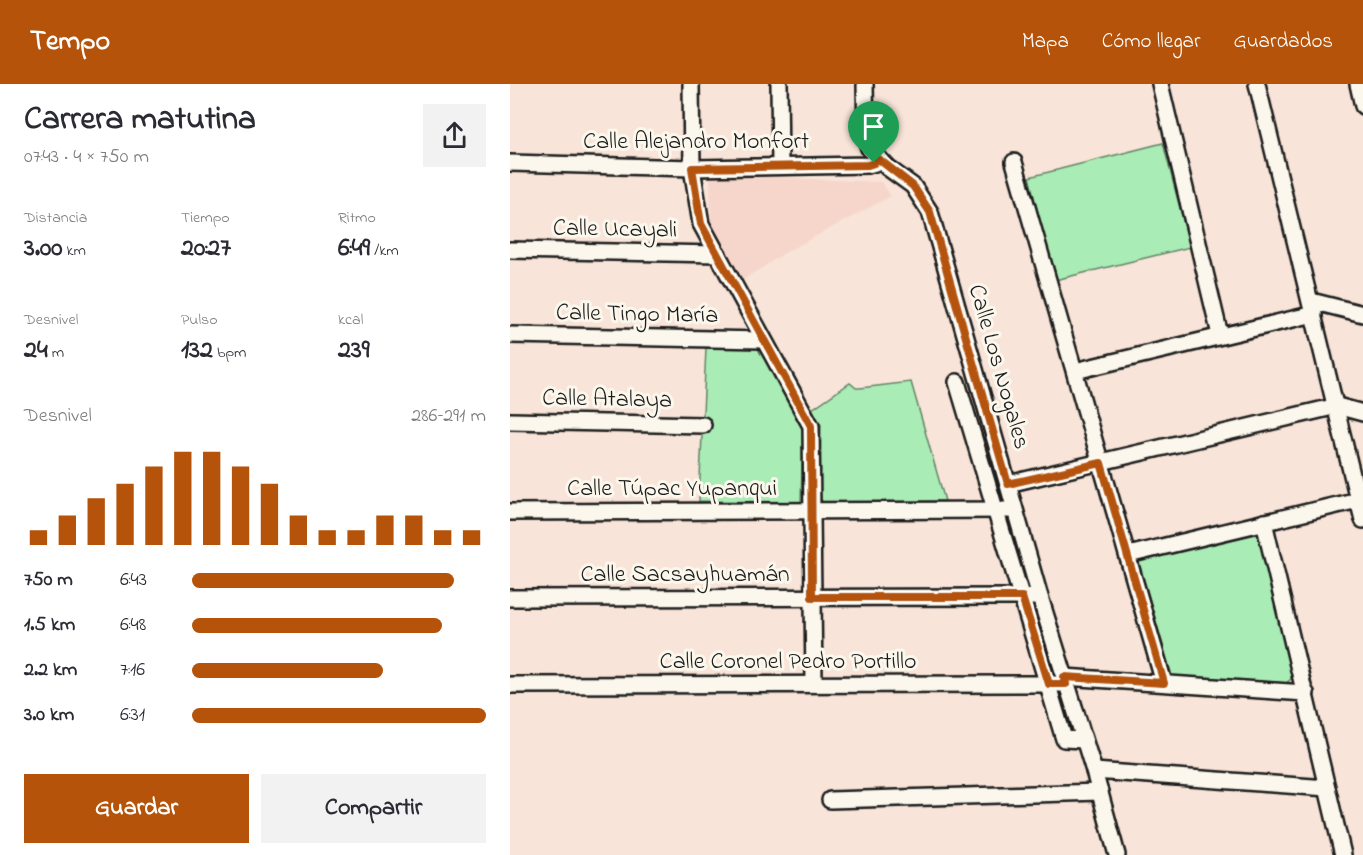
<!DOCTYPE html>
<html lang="es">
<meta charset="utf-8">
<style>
body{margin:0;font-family:"Indie Flower",sans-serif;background:#f2f2f3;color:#2b2b33;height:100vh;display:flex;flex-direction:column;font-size:22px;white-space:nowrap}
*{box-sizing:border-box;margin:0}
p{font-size:20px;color:#7c7c81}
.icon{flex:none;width:33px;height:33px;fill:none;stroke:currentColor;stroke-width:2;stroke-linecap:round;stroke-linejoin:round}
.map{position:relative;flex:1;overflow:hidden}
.side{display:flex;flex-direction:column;background:#fff;width:510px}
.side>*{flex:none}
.pin{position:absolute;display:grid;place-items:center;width:51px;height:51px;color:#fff;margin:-62px -26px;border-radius:50% 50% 50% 0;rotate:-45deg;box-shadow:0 0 6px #0007}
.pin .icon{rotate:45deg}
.round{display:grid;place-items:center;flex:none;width:63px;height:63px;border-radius:0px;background:#f2f2f3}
.summary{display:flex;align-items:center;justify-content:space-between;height:102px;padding:0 24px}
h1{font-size:33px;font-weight:700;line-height:45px}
.metrics{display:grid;grid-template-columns:repeat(3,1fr);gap:9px;height:102px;padding:6px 24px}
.metrics div{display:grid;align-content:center}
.metrics b{font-size:26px;font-weight:700}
.metrics small{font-size:16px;font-weight:400}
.metrics p{font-size:16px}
.chart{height:168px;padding:12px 24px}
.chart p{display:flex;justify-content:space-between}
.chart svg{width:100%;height:108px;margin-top:6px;stroke:#b45309;stroke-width:6}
.button{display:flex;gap:12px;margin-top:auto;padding:12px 24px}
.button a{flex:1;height:69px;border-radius:0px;background:#b45309;color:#fff;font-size:24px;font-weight:700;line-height:69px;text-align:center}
.button a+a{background:#f2f2f3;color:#2b2b33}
ul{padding:0 24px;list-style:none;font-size:20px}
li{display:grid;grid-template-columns:96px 72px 1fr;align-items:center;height:45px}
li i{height:15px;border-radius:8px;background:#b45309}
header{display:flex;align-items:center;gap:36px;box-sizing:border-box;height:84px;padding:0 30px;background:#b45309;color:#fff}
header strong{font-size:28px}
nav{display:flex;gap:33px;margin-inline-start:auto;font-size:21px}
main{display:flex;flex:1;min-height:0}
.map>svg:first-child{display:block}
.built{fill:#f6d6ca}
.green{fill:#aaecb5;stroke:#638468;stroke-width:1.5}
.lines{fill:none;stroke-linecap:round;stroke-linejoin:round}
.minor-casing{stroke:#1c1c1c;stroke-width:20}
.minor{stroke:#fbf7ec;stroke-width:15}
.route-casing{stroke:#fff;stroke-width:12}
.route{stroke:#b45309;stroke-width:8}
.labels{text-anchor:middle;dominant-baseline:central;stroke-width:6;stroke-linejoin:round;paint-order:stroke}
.street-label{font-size:24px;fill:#1c1c1c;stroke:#fbf7ec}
</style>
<header>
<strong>Tempo</strong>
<nav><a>Mapa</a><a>Cómo llegar</a><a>Guardados</a></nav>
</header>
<main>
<section class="side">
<div class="summary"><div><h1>Carrera matutina</h1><p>07:43 · 4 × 750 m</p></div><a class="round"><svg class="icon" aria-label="share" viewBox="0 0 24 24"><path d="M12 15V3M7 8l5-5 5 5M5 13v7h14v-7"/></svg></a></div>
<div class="metrics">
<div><p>Distancia</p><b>3.00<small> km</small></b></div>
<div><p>Tiempo</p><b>20:27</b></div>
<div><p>Ritmo</p><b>6:49<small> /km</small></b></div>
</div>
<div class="metrics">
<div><p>Desnivel</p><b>24<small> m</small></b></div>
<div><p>Pulso</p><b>132<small> bpm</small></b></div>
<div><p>kcal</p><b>239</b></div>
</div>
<div class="chart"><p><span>Desnivel</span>286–291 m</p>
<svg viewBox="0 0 160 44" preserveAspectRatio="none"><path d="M5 44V38M15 44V32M25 44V25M35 44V19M45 44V12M55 44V6M65 44V6M75 44V12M85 44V19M95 44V32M105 44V38M115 44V38M125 44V32M135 44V32M145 44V38M155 44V38"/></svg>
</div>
<ul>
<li><b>750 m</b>6:43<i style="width:89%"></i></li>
<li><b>1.5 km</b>6:48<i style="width:85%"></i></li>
<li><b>2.2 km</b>7:16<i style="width:65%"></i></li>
<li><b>3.0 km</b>6:31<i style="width:100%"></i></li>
</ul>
<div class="button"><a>Guardar</a><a>Compartir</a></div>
</section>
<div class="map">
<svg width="853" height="771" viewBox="0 0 853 771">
<rect width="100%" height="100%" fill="#f8e4d8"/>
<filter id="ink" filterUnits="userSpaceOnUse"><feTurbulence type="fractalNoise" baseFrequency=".0167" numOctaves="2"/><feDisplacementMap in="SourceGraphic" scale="12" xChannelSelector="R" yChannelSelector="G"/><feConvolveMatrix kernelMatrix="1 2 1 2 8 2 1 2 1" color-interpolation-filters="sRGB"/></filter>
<g filter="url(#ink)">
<polygon class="built" points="200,91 371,98 381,112 276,168 233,196 201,139"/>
<g class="green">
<polygon points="653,59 680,163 545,196 519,93"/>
<polygon points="196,264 250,264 293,343 291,418 189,417"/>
<polygon points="401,298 435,417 313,419 309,411 311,341 302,325 340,299 346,304 350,304"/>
<polygon points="750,445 782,586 781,595 776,599 662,592 628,476"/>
</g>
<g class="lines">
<g class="minor-casing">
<g id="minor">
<polyline points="181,0 182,84 191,140 301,342 304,600"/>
<polyline points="269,0 270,82"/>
<polyline points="355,0 356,55 359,64 378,84 403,102 420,128 530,513 584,687 607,771"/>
<polyline points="650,0 710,251"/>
<polyline points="747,0 853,436"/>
<polyline points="848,0 853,22"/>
<polyline points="504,78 654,599"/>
<polyline points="0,79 182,84 358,81 365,79 366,73"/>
<polyline points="0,166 208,170"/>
<polyline points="801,217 853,230"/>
<polyline points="0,251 253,256"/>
<polyline points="565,287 804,230"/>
<polyline points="447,298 554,655 574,656"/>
<polyline points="0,337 193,341"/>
<polyline points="498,400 827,322 853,329"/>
<polyline points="0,428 504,426"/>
<polyline points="754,438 833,771"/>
<polyline points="618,471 848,416"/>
<polyline points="0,514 530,513"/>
<polyline points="554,593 796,609"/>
<polyline points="0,601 556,600"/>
<polyline points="584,687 817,704"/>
<polyline points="320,716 590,708"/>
</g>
</g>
<use href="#minor" class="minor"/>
</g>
</g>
<g class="lines" filter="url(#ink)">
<g class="route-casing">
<polygon id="route" points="366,73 403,102 420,128 498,400 591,379 654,599 554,593 556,600 539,600 512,513 302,513 301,342 191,140 182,84 358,81 364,79"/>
</g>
<use href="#route" class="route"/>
</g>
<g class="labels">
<g class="street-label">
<text x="186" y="58">Calle Alejandro Monfort</text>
<text transform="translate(105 146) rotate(1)">Calle Ucayali</text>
<text transform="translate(127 231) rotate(1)">Calle Tingo María</text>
<text transform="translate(488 283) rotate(74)">Calle Los Nogales</text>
<text transform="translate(97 316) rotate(1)">Calle Atalaya</text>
<text x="162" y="405">Calle Túpac Yupanqui</text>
<text x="175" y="491">Calle Sacsayhuamán</text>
<text x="278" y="578">Calle Coronel Pedro Portillo</text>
</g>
</g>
</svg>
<div class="pin" style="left:364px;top:79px;background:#1e9e55"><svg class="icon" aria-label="arrive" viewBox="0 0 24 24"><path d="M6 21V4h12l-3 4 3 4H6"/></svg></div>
</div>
</main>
